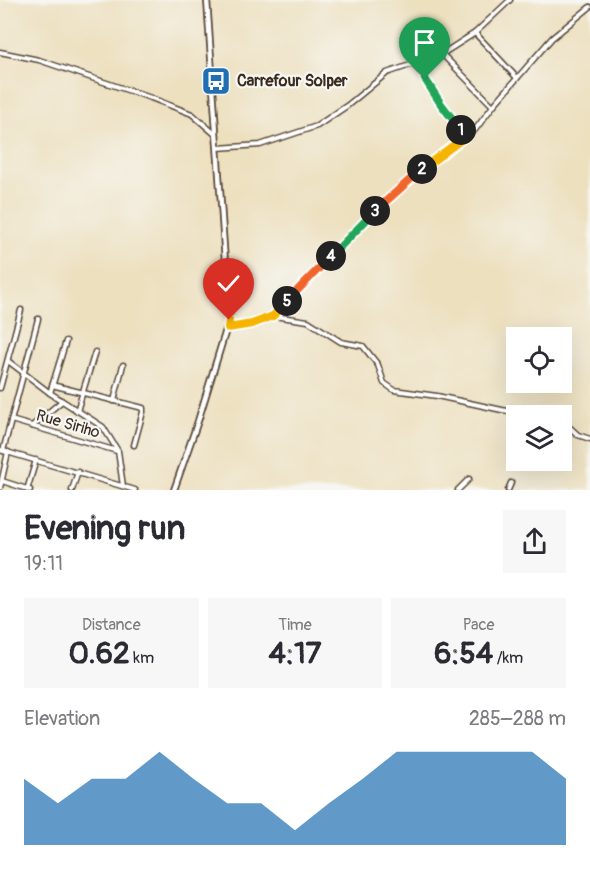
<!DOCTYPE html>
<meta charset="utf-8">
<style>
body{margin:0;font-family:Pangolin,sans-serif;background:#f7f7f7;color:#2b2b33;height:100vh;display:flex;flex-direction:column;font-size:22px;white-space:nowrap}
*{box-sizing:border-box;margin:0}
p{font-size:20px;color:#7c7c81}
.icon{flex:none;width:33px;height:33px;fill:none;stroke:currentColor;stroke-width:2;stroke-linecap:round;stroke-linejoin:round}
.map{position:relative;height:490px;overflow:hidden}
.panel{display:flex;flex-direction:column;background:#fff;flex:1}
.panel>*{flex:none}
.tools{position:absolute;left:506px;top:327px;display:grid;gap:12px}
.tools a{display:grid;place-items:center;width:66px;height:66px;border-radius:0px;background:#fff;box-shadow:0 6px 24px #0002;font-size:30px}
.pin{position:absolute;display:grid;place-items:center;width:51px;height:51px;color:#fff;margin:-62px -26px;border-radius:50% 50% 50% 0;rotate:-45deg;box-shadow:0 0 6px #0007}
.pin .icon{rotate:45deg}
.km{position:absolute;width:30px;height:30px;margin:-15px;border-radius:50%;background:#222;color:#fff;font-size:16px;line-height:30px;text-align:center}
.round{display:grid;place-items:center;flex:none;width:63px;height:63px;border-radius:0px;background:#f7f7f7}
.overview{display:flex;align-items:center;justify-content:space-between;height:102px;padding:0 24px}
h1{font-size:33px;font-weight:700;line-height:45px}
.metrics{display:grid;grid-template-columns:repeat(3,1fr);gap:9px;height:102px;padding:6px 24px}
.metrics div{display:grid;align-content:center;border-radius:0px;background:#f7f7f7;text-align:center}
.metrics b{font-size:30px;font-weight:700}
.metrics small{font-size:16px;font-weight:400}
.metrics p{font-size:16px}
.chart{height:168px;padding:12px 24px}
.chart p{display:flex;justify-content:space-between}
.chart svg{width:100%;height:108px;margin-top:6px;fill:#1f6fb2;opacity:.7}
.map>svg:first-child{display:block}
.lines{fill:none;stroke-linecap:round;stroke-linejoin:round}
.minor-casing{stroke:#564536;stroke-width:7}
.tertiary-casing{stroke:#564536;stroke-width:8}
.minor{stroke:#fff;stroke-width:4}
.tertiary{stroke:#fff;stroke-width:4.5}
.split-1-casing{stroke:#fff;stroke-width:12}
.split-2-casing{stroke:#fff;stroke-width:12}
.split-3-casing{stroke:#fff;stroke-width:12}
.split-4-casing{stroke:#fff;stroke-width:12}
.split-5-casing{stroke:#fff;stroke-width:12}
.split-6-casing{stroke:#fff;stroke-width:12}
.split-1{stroke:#22a559;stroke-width:8}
.split-2{stroke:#f5b400;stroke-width:8}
.split-3{stroke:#f0652b;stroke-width:8}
.split-4{stroke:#22a559;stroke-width:8}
.split-5{stroke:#f0652b;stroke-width:8}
.split-6{stroke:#f5b400;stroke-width:8}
.labels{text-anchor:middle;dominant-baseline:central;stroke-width:4.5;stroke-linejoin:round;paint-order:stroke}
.poi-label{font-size:16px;font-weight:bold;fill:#3b2a1e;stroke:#f6f6f2;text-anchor:start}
.street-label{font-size:16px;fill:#3b2a1e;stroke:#f6f6f2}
</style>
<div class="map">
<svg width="590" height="490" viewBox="0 0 590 490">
<rect width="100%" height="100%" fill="#f6f6f2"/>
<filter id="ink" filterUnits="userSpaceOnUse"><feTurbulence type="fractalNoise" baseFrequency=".0167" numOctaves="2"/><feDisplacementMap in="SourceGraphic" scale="12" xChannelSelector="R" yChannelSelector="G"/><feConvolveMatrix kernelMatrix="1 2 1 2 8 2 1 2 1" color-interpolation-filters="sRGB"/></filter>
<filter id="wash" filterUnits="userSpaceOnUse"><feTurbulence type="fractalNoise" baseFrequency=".008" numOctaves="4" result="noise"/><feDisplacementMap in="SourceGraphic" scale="24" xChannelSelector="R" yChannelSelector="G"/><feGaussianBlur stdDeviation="1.35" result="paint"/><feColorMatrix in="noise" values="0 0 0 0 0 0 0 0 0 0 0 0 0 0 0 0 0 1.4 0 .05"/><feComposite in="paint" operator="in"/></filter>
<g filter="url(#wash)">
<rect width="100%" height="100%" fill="#ede0bf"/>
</g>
<g filter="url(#ink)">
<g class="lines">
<g class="minor-casing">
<g id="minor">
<polyline points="475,33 517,78"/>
<polyline points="0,52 39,60 151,98 192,114 216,135"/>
<polyline points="442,54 493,106"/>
<polyline points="413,64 421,72 441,104 466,136"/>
<polyline points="218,148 260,145 317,126 348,105 387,73 442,54 475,33 510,0"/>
<polyline points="274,316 308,321 341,342 363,346 378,365 384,383 394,390 437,396 502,410 536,416"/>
<polyline points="228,328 252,324 273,316 360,225 406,181 475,130 493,106 552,38 590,7"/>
<polyline points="8,361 50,393 103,427 118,451 123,486"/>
<polyline points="52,385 143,408 143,412 134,445"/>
<polyline points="0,388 21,310"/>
<polyline points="50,393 66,341"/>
<polyline points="114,401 123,365"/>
<polyline points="77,411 95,352"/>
<polyline points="11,420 117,451"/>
<polyline points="561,422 566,424 578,435 590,439"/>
<polyline points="32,426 62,401"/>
<polyline points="0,450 135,490"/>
<polyline points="3,451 38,319"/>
<polyline points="2,481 30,490"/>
<polyline points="0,488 8,452"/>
<polyline points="27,490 36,460"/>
<polyline points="72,490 78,472"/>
<polyline points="458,490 469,479"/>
<polyline points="508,490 511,483"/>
</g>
</g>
<g class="tertiary-casing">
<polyline id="tertiary" points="174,490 198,421 229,320 207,0"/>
</g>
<use href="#minor" class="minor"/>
<use href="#tertiary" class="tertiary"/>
</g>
</g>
<g class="lines" filter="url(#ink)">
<g class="split-1-casing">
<polyline id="split-1" points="425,79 441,104 461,130"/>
</g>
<g class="split-2-casing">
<polyline id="split-2" points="422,169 466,136 461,130"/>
</g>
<g class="split-3-casing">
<polyline id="split-3" points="375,211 422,169"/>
</g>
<g class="split-4-casing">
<polyline id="split-4" points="331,256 375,211"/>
</g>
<g class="split-5-casing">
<polyline id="split-5" points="287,301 331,256"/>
</g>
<g class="split-6-casing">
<polyline id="split-6" points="229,320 228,328 252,324 273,316 287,301"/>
</g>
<use href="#split-1" class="split-1"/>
<use href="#split-2" class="split-2"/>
<use href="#split-3" class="split-3"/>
<use href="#split-4" class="split-4"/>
<use href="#split-5" class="split-5"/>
<use href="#split-6" class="split-6"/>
</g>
<defs>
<g id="bus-square" transform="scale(1.5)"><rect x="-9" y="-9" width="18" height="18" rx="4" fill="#1f6fb2" stroke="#f6f6f2"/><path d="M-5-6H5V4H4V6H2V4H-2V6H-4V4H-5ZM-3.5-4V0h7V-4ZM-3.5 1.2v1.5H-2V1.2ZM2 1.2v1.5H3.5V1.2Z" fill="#fff"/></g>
</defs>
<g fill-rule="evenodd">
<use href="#bus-square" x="216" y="81"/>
</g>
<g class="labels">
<g class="poi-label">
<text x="237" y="81">Carrefour Solper</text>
</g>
<g class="street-label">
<text transform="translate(68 424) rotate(16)">Rue Siriho</text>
</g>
</g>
</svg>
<div class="tools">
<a><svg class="icon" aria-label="locate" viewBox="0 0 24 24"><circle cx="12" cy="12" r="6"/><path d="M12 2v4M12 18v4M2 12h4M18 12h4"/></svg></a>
<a><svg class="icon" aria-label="layers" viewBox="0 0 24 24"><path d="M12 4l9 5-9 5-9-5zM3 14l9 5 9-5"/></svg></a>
</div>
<div class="pin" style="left:425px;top:79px;background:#1e9e55"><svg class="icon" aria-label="arrive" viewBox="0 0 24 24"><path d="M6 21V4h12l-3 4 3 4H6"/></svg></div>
<div class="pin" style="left:229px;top:320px;background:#d93025"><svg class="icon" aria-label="check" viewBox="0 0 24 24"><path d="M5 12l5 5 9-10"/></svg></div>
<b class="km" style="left:461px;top:130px">1</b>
<b class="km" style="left:422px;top:169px">2</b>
<b class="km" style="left:375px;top:211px">3</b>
<b class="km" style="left:331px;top:256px">4</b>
<b class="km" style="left:287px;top:301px">5</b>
</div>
<section class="panel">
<div class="overview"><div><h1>Evening run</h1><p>19:11</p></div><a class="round"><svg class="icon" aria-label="share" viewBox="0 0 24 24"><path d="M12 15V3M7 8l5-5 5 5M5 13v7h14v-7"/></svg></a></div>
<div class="metrics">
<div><p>Distance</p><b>0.62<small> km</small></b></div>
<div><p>Time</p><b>4:17</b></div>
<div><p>Pace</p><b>6:54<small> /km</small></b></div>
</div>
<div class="chart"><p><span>Elevation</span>285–288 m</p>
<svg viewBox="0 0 160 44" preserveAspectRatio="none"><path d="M0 44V17L10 27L20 17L30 17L40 6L50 17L60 27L70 27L80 38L90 27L100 17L110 6L120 6L130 6L140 6L150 6L160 17V44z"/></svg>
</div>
</section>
